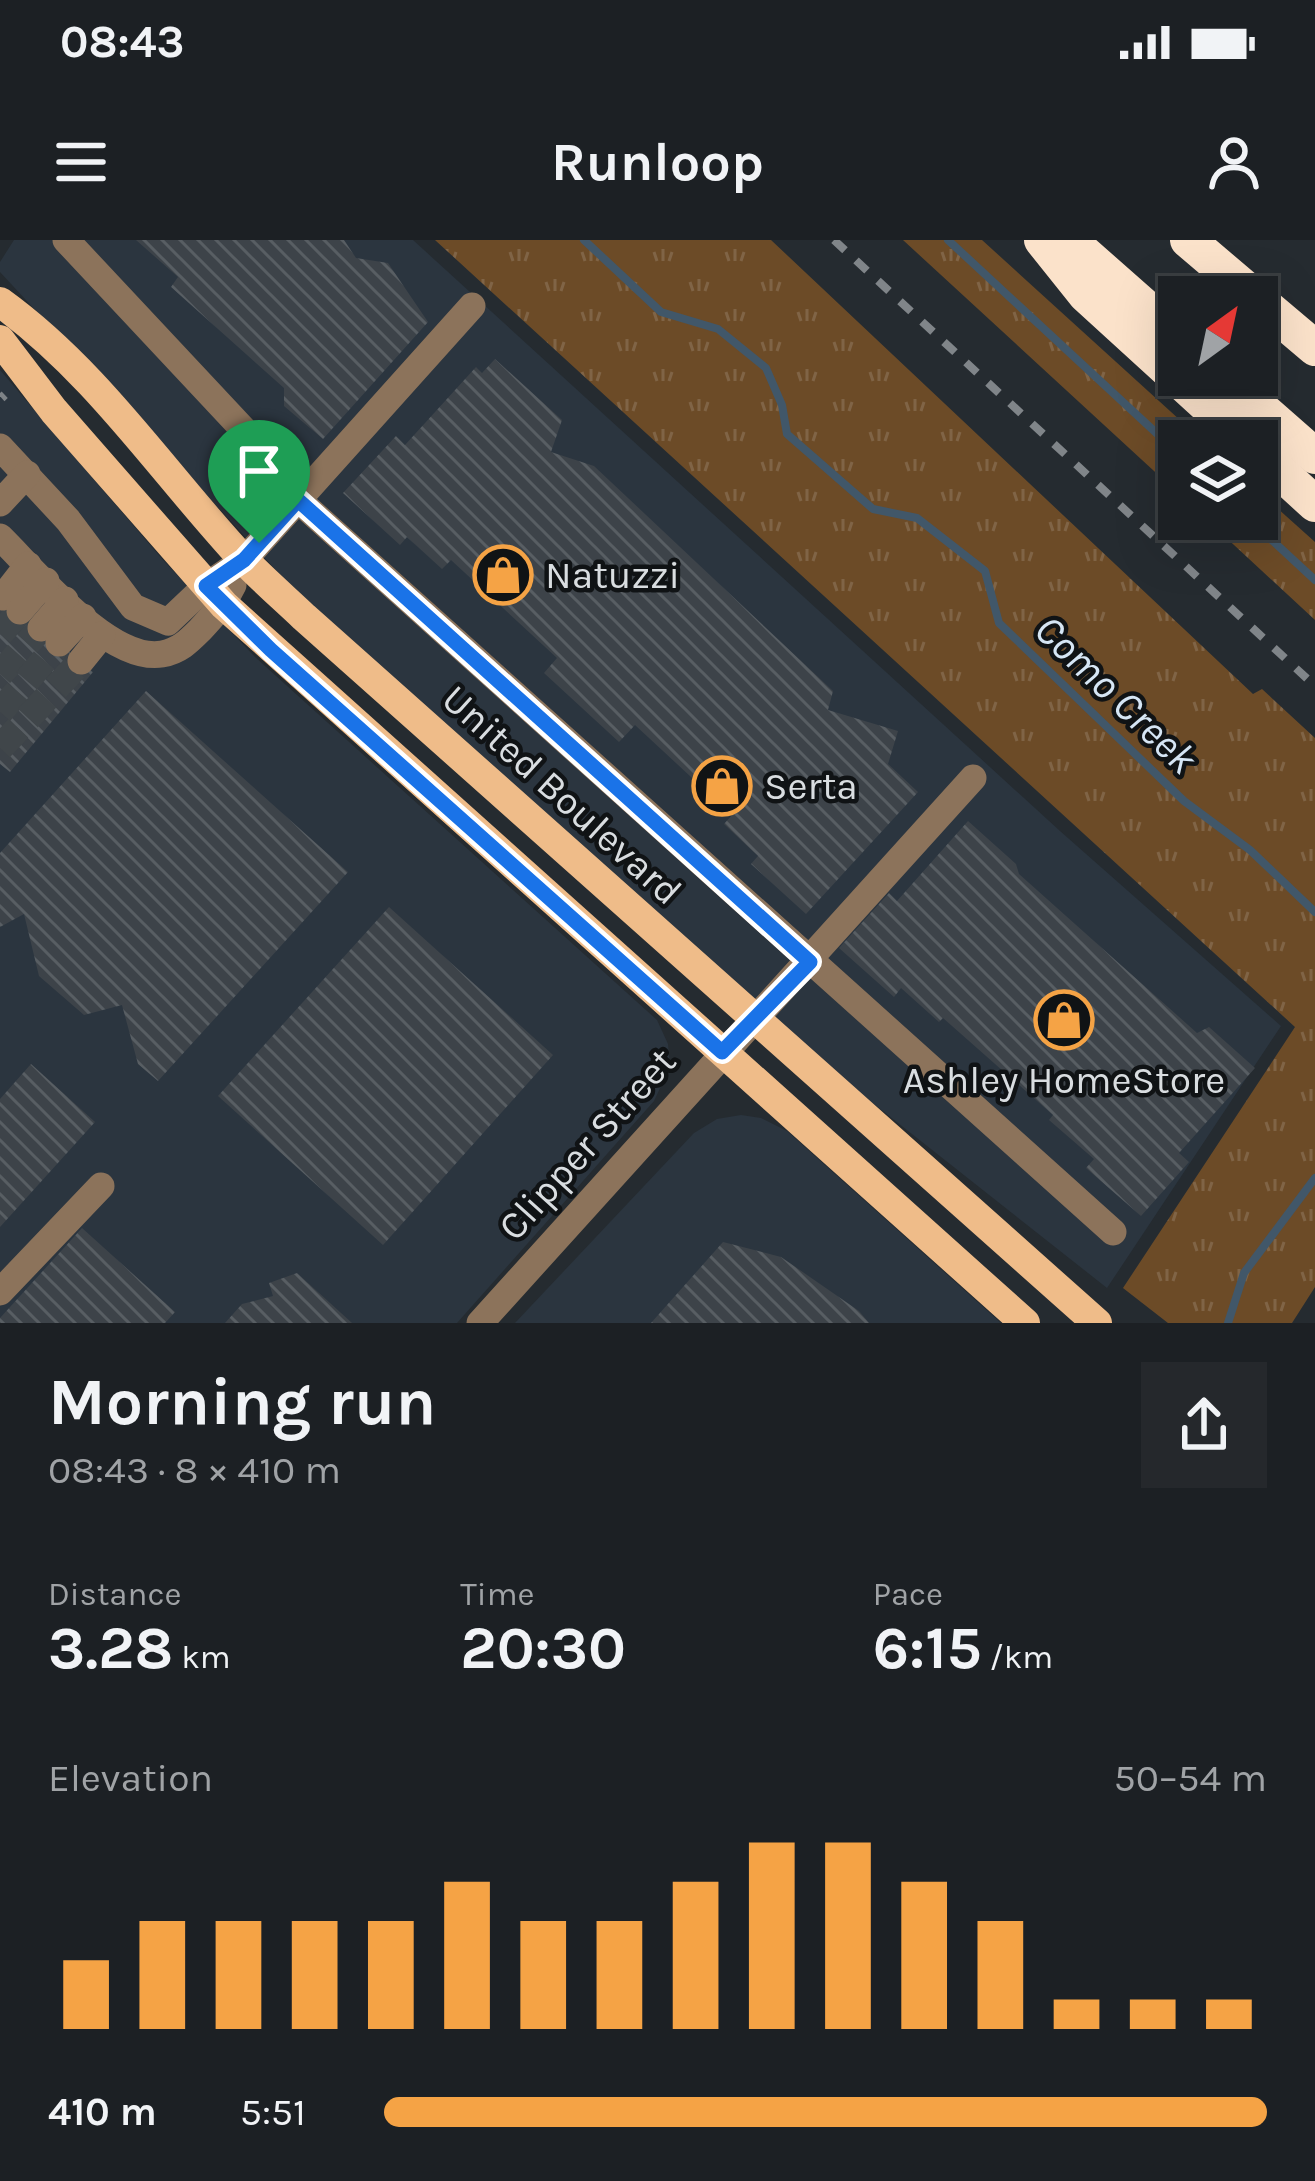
<!DOCTYPE html>
<meta charset="utf-8">
<style>
body{margin:0;font-family:Karla,sans-serif;background:#25282c;color:#f1f3f6;height:100vh;display:flex;flex-direction:column;font-size:45px;white-space:nowrap}
*{box-sizing:border-box;margin:0}
p{font-size:39px;color:#a0a3a6}
.icon{flex:none;width:66px;height:66px;fill:none;stroke:currentColor;stroke-width:2;stroke-linecap:round;stroke-linejoin:round}
.map{position:relative;height:1083px;overflow:hidden}
.sheet{display:flex;flex-direction:column;background:#1c2024;flex:1}
.sheet>*{flex:none}
.needle{width:78px;rotate:33deg}
.fabs{position:absolute;left:1158px;top:36px;display:grid;gap:24px}
.fabs a{display:grid;place-items:center;width:120px;height:120px;border-radius:0px;background:#1c2024;box-shadow:0 12px 48px #0002,0 0 0 3px #3a3e41;font-size:60px}
.pin{position:absolute;display:grid;place-items:center;width:102px;height:102px;color:#fff;margin:-123px -51px;border-radius:50% 50% 50% 0;rotate:-45deg;box-shadow:0 0 12px #0007}
.pin .icon{rotate:45deg}
.round{display:grid;place-items:center;flex:none;width:126px;height:126px;border-radius:0px;background:#25282c}
.summary{display:flex;align-items:center;justify-content:space-between;height:204px;padding:0 48px}
h1{font-size:66px;font-weight:700;line-height:90px}
.stats{display:grid;grid-template-columns:repeat(3,1fr);gap:18px;height:204px;padding:12px 48px}
.stats div{display:grid;align-content:center}
.stats b{font-size:60px;font-weight:700}
.stats small{font-size:33px;font-weight:400}
.stats p{font-size:33px}
.chart{height:336px;padding:24px 48px}
.chart p{display:flex;justify-content:space-between}
.chart svg{width:100%;height:216px;margin-top:12px;stroke:#f5a345;stroke-width:6}
ul{padding:0 48px;list-style:none;font-size:39px}
li{display:grid;grid-template-columns:192px 144px 1fr;align-items:center;height:90px}
li i{height:30px;border-radius:15px;background:#f5a345}
.status{display:flex;justify-content:space-between;align-items:center;height:84px;padding:0 60px;background:#1c2024;direction:ltr}
.status svg{height:33px;fill:currentColor}
header{display:flex;justify-content:space-between;align-items:center;height:156px;padding:0 48px;background:#1c2024;font-size:54px;font-weight:700}
.map>svg:first-child{display:block}
.built{fill:#2b353f}
.grass{fill:url(#grass-tufts)}
.lines{fill:none;stroke-linecap:round;stroke-linejoin:round}
.stream{stroke:#415769;stroke-width:8}
.building{fill:url(#building-back-hatch)}
.minor-tunnel{stroke:#40464a;stroke-width:27;stroke-dasharray:27 14;stroke-linecap:butt}
.path{stroke:#7e8387;stroke-width:4.5;stroke-dasharray:9 9;stroke-linecap:butt}
.minor{stroke:#8c735b;stroke-width:27}
.major{stroke:#efbc89;stroke-width:30}
.highway{stroke:#fbe2ca;stroke-width:36}
.rail{stroke:#808589;stroke-width:8;stroke-dasharray:15 15;stroke-linecap:butt}
.route-casing{stroke:#fff;stroke-width:24}
.route{stroke:#1a73e8;stroke-width:15}
.labels{text-anchor:middle;dominant-baseline:central;stroke-width:9;stroke-linejoin:round;paint-order:stroke}
.poi-label{font-size:39px;fill:#d9dde0;stroke:#101315;text-anchor:start}
.street-label{font-size:39px;fill:#d9dde0;stroke:#101315}
.water-label{font-size:42px;font-style:italic;fill:#d6e6f5;stroke:#101315}
</style>
<div class="status"><b>08:43</b><svg viewBox="0 0 49 12"><path d="M0 12V9h3v3zM5 12V6h3v6zM10 12V3h3v9zM15 12V0h3v12zM26 1h20v11H26zM47 4h2v5h-2z"/></svg></div>
<header><svg class="icon" aria-label="menu" viewBox="0 0 24 24"><path d="M4 6h16M4 12h16M4 18h16"/></svg>Runloop<svg class="icon" aria-label="person" viewBox="0 0 24 24"><circle cx="12" cy="8" r="4"/><path d="M4 21q1-7 8-7t8 7"/></svg></header>
<div class="map">
<svg width="1315" height="1083" viewBox="0 0 1315 1083">
<defs>
<pattern id="grass-tufts" width="24" height="20" patternUnits="userSpaceOnUse" patternTransform="scale(3)"><rect width="24" height="20" fill="#6c4b27"/><path d="M3 7l-1-3M5 7V3M7 7l1-3M15 17l-1-3M17 17v-4M19 17l1-3" fill="none" stroke="#806446"/></pattern>
<pattern id="building-back-hatch" width="6" height="6" patternUnits="userSpaceOnUse" patternTransform="scale(3)"><rect width="6" height="6" fill="#3d4349"/><path d="M-1 5l2 2M0 0l6 6M5-1l2 2" fill="none" stroke="#585e63"/></pattern>
</defs>
<rect width="100%" height="100%" fill="#252b30"/>
<g class="built">
<polygon points="14,0 413,0 1060,591 1281,786 1107,1048 817,819 301,357 0,32 0,22"/>
<polygon points="0,130 163,320 255,417 657,780 668,804 670,827 654,861 457,1083 0,1083"/>
<polygon points="741,875 761,878 787,891 1001,1083 515,1083 694,893 717,879"/>
</g>
<g class="grass">
<polygon points="435,0 771,0 1253,454 1262,449 1315,498 1315,1047 1292,1083 1168,1083 1123,1048 1295,787"/>
<polygon points="903,0 982,0 1203,201 1179,201 1179,254"/>
<polygon points="1257,250 1315,302 1315,380 1206,279 1257,279"/>
</g>
<g class="lines">
<g class="stream">
<polyline points="584,0 661,72 718,89 766,128 782,165 787,194 873,269 917,278 985,331 999,383 1184,561 1250,610 1315,672"/>
<polyline points="948,0 1179,214"/>
<polyline points="1249,279 1315,340"/>
<polyline points="1228,1083 1244,1033 1315,938"/>
</g>
</g>
<g class="building">
<polygon points="136,0 344,0 356,18 388,23 428,82 323,199 284,166 284,148 171,47 178,37"/>
<polygon points="495,119 562,180 551,212 594,226 833,451 828,470 898,491 888,524 918,552 806,674 751,624 758,616 724,584 732,575 635,485 619,502 544,433 557,418 451,320 442,329 407,297 400,305 343,253 396,196 405,205 476,127 482,133"/>
<polygon points="0,354 93,432 10,532 0,524"/>
<polygon points="146,451 348,632 158,841 138,824 122,765 84,775 39,736 24,674 0,687 0,613"/>
<polygon points="968,581 1016,624 1019,634 1197,793 1209,787 1255,828 1179,913 1189,922 1141,976 1086,928 1094,919 1049,880 1053,875 943,778 939,782 901,748 894,757 839,708 889,653 897,661"/>
<polygon points="389,667 553,815 383,1005 218,856"/>
<polygon points="31,824 95,882 0,987 0,859"/>
<polygon points="82,988 175,1072 165,1083 0,1083 0,1078"/>
<polygon points="723,1002 781,1017 859,1071 869,1083 651,1083"/>
<polygon points="297,1033 352,1083 225,1083 242,1064 273,1056 269,1043"/>
</g>
<g class="lines">
<g class="minor-tunnel">
<polyline points="0,394 20,371"/>
<polyline points="0,434 41,388"/>
<polyline points="0,472 59,403"/>
<polyline points="0,508 81,421"/>
</g>
<polyline class="path" points="0,153 12,166"/>
<g class="minor">
<polyline points="66,0 270,218 298,260 1113,992"/>
<polyline points="0,207 68,280 133,367 168,382 206,346 244,320 472,66"/>
<polyline points="0,263 27,234"/>
<path d="M0,297C35,331 109,423 162,414C179,411 188,402 200,390C214,375 224,364 233,345"/>
<polyline points="3,357 28,325"/>
<polyline points="20,371 46,341"/>
<polyline points="41,388 65,360"/>
<polyline points="59,403 83,377"/>
<polyline points="81,421 102,395"/>
<polyline points="0,1052 101,946"/>
<polyline points="480,1083 973,538"/>
</g>
<g class="major">
<path d="M0,62C97,132 163,233 243,319C262,339 284,358 304,377L1097,1083"/>
<polyline points="0,100 54,171 224,365 1025,1083"/>
</g>
<g class="highway">
<polyline points="1042,0 1086,55 1246,201"/>
<polyline points="1069,0 1179,97"/>
<polyline points="1188,0 1255,57"/>
<polyline points="1257,59 1315,108"/>
<polyline points="1223,135 1315,216"/>
<polyline points="1257,211 1315,264"/>
</g>
<polyline class="rail" points="834,0 1315,446"/>
</g>
<g class="lines">
<g class="route-casing">
<polygon id="route" points="298,260 810,722 722,812 271,410 206,346 244,320"/>
</g>
<use href="#route" class="route"/>
</g>
<defs>
<g id="shop-ring" transform="scale(3)"><circle r="9.5" fill="#101315" stroke="#f5a345" stroke-width="1.5"/><path d="M-5-2.5h2.3a2.7 3.5 0 0 1 5.4 0H5L5.5 6h-11ZM-1.5-2.5h3a1.5 2.3 0 0 0-3 0Z" fill="#f5a345"/></g>
</defs>
<g fill-rule="evenodd">
<use href="#shop-ring" x="503" y="335"/>
<use href="#shop-ring" x="722" y="546"/>
<use href="#shop-ring" x="1064" y="780"/>
</g>
<g class="labels">
<g class="poi-label">
<text x="545" y="335">Natuzzi</text>
<text x="764" y="546">Serta</text>
<text x="1064" y="840" text-anchor="middle">Ashley HomeStore</text>
</g>
<g class="street-label">
<text transform="translate(562 555) rotate(42)">United Boulevard</text>
<text transform="translate(587 904) rotate(-48)">Clipper Street</text>
</g>
<g class="water-label">
<text transform="translate(1116 454) rotate(44)">Como Creek</text>
</g>
</g>
</svg>
<div class="fabs">
<a><svg class="needle" viewBox="-14 -14 28 28"><path d="M0-13l5 13h-10z" fill="#e53935"/><path d="M0 13l5-13h-10z" fill="#a0a3a6"/></svg></a>
<a><svg class="icon" aria-label="layers" viewBox="0 0 24 24"><path d="M12 4l9 5-9 5-9-5zM3 14l9 5 9-5"/></svg></a>
</div>
<div class="pin" style="left:259px;top:303px;background:#1e9e55"><svg class="icon" aria-label="arrive" viewBox="0 0 24 24"><path d="M6 21V4h12l-3 4 3 4H6"/></svg></div>
</div>
<section class="sheet">
<div class="summary"><div><h1>Morning run</h1><p>08:43 · 8 × 410 m</p></div><a class="round"><svg class="icon" aria-label="share" viewBox="0 0 24 24"><path d="M12 15V3M7 8l5-5 5 5M5 13v7h14v-7"/></svg></a></div>
<div class="stats">
<div><p>Distance</p><b>3.28<small> km</small></b></div>
<div><p>Time</p><b>20:30</b></div>
<div><p>Pace</p><b>6:15<small> /km</small></b></div>
</div>
<div class="chart"><p><span>Elevation</span>50–54 m</p>
<svg viewBox="0 0 160 44" preserveAspectRatio="none"><path d="M5 44V30M15 44V22M25 44V22M35 44V22M45 44V22M55 44V14M65 44V22M75 44V22M85 44V14M95 44V6M105 44V6M115 44V14M125 44V22M135 44V38M145 44V38M155 44V38"/></svg>
</div>
<ul>
<li><b>410 m</b>5:51<i style="width:100%"></i></li>
</ul>
</section>
